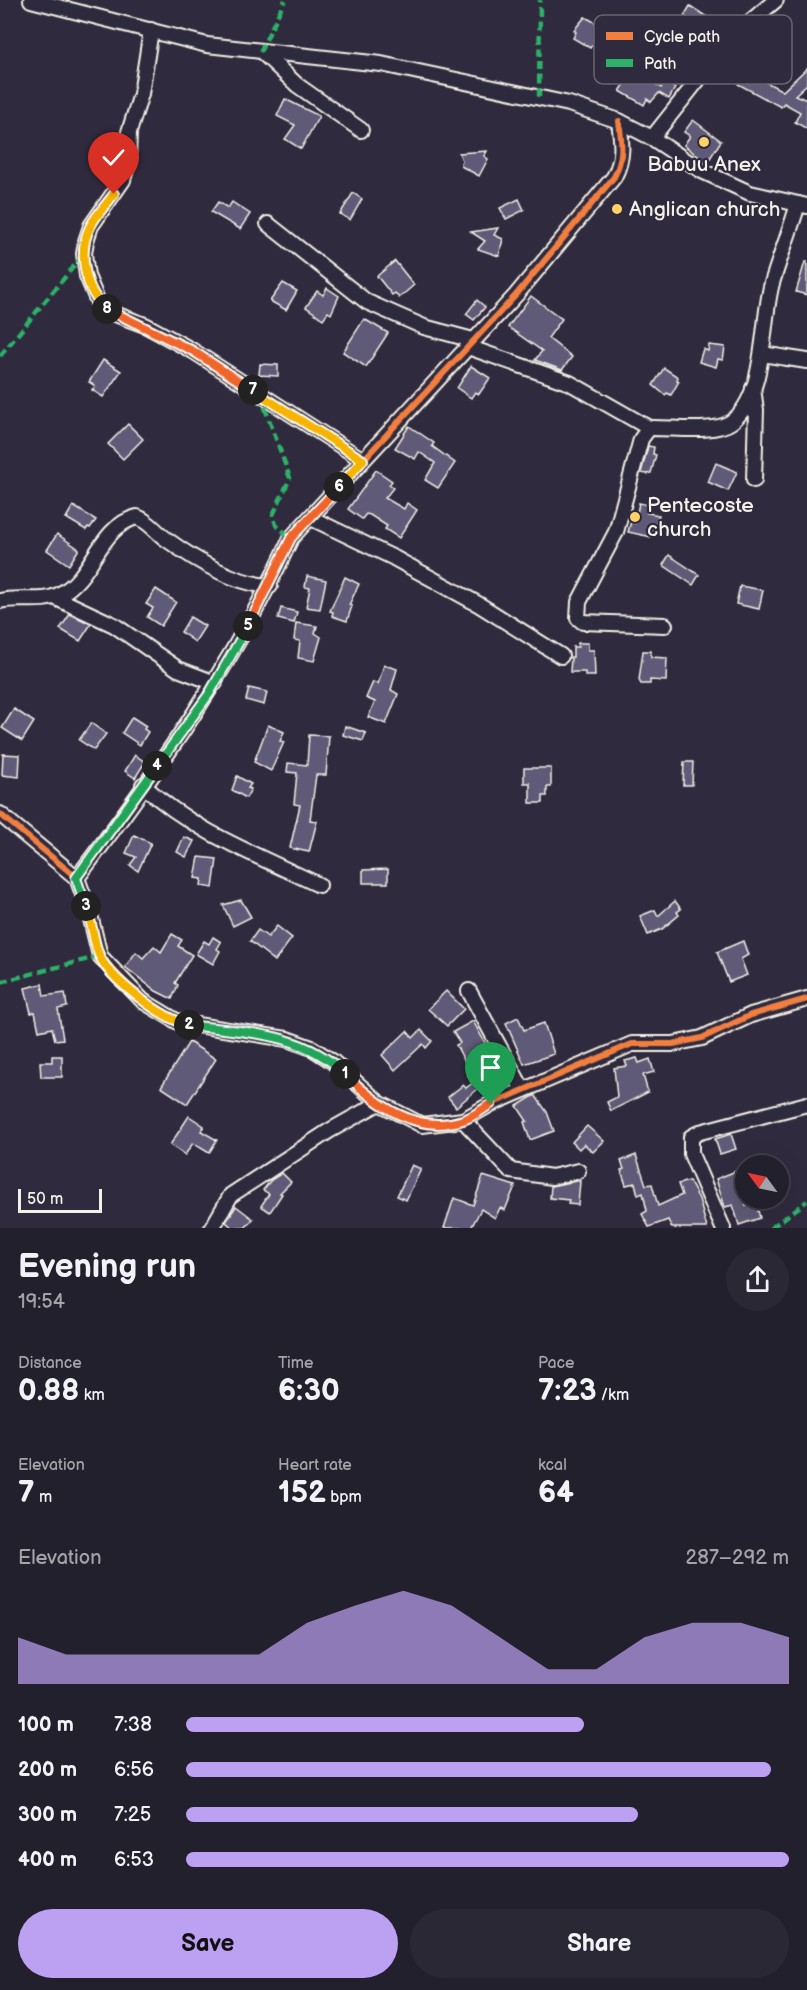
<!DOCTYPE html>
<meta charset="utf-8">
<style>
body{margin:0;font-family:"Balsamiq Sans",sans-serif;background:#2b2836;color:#f1f3f6;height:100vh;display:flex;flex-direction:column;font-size:22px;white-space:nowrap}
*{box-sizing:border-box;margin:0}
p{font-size:20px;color:#a3a3aa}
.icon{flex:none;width:33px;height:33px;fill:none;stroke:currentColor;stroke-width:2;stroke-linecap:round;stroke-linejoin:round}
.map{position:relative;height:1228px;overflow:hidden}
.panel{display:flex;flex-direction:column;background:#23202e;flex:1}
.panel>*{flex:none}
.needle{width:39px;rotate:303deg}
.tools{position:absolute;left:735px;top:1155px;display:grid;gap:12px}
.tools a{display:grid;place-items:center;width:54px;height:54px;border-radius:50%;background:#23202e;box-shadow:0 6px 24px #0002,0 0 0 2px #403e4a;font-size:30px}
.scale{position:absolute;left:18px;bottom:15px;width:84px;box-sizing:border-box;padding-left:6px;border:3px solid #f4f1e8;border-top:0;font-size:16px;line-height:21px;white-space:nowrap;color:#f4f1e8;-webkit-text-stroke:4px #2f2a3d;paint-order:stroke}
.pin{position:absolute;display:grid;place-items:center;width:51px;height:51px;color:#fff;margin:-62px -26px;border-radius:50% 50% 50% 0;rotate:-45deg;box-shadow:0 0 6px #0007}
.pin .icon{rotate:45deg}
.km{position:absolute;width:30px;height:30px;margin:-15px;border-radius:50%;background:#222;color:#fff;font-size:16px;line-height:30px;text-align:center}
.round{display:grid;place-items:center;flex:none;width:63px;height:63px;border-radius:32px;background:#2b2836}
.overview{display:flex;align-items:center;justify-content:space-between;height:102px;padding:0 18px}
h1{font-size:33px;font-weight:700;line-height:45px}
.figures{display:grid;grid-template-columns:repeat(3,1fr);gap:9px;height:102px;padding:6px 18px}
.figures div{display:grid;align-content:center}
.figures b{font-size:30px;font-weight:700}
.figures small{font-size:16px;font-weight:400}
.figures p{font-size:16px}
.chart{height:168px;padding:12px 18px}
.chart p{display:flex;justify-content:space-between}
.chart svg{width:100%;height:108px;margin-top:6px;fill:#bca0f2;opacity:.7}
.button{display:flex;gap:12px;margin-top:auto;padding:12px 18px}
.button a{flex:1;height:69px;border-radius:36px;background:#bca0f2;color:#111;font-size:24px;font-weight:700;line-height:69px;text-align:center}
.button a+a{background:#2b2836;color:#f1f3f6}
ul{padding:0 18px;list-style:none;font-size:20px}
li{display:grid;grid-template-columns:96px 72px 1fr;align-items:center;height:45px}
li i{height:15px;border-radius:8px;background:#bca0f2}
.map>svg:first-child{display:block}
.building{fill:#5f5a77;stroke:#f4f1e8;stroke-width:1.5}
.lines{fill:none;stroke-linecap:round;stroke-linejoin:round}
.minor-casing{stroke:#f4f1e8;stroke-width:18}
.minor{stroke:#2f2a3d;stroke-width:14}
.quiet{stroke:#2db169;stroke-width:4.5;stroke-dasharray:9 4.5;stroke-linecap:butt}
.cycleway-casing{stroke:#2f2a3d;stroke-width:10}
.cycleway{stroke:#f27e40;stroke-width:6}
.split-1-casing{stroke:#fff;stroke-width:12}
.split-2-casing{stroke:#fff;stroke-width:12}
.split-3-casing{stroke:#fff;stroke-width:12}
.split-4-casing{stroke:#fff;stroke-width:12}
.split-5-casing{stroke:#fff;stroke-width:12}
.split-6-casing{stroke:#fff;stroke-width:12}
.split-7-casing{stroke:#fff;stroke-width:12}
.split-8-casing{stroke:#fff;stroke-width:12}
.split-9-casing{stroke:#fff;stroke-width:12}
.split-1{stroke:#f0652b;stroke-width:8}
.split-2{stroke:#22a559;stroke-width:8}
.split-3{stroke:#f5b400;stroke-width:8}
.split-4{stroke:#22a559;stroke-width:8}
.split-5{stroke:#22a559;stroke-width:8}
.split-6{stroke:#f0652b;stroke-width:8}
.split-7{stroke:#f5b400;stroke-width:8}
.split-8{stroke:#f0652b;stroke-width:8}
.split-9{stroke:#f5b400;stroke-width:8}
.poi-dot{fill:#ffd166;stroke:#2f2a3d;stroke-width:2}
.labels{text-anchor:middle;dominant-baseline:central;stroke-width:4.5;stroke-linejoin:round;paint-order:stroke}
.poi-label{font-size:21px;fill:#f4f1e8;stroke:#2f2a3d;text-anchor:start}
.key{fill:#2f2a3d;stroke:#6a6670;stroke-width:1.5}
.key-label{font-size:16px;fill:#f4f1e8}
</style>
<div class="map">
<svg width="807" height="1228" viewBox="0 0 807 1228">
<rect width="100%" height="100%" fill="#2f2a3d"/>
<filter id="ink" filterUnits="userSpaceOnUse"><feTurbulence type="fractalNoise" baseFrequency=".0167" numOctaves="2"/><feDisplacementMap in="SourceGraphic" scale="12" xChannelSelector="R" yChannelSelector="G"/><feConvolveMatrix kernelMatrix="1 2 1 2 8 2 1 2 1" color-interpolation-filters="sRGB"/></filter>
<g filter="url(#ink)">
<g class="building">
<polygon points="690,6 713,21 707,31 684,16"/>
<polygon points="585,17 602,26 600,30 607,34 598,49 592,45 590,48 573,38 576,32 574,30"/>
<polygon points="634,40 659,46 646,78 661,88 664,82 675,88 669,99 659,93 651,102 647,99 644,105 620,91 625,84 616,80 623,67 628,70 635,52 630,50"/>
<polygon points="807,68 807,84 795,95 807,100 807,129 795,122 800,112 784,103 781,107 738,84 745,71 783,91"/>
<polygon points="285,99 319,116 301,149 285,139 295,125 277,116"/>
<polygon points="693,120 721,141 707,163 684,145 690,136 684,132"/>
<polygon points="487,151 484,156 488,159 479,176 461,166 462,160 459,153"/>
<polygon points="353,193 362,199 350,220 340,214"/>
<polygon points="519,199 524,210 506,219 500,208"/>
<polygon points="218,202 228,208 232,202 250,214 240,229 211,212"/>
<polygon points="498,228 494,235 503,239 499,256 478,249 485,241 471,232"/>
<polygon points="395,261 414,285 399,298 395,293 392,295 377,276"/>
<polygon points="805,262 807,262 807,295 796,292"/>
<polygon points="283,283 297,291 286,310 270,301"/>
<polygon points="327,288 339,296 331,314 328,312 323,319 306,307 317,291 323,295"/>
<polygon points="531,296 562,319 548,338 572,357 562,370 535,360 542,351 508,327"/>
<polygon points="477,300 485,307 474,320 466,314"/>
<polygon points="364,319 388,333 366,367 343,352"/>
<polygon points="709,345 725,347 723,360 718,359 716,367 699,362 703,349 708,351"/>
<polygon points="103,360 121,371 103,397 92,390 95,386 89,382"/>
<polygon points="260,364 278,365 278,376 259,375"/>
<polygon points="471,366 490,378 479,394 475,392 471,398 457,388"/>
<polygon points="664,368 678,377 677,380 679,381 671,395 667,393 665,395 653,385"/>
<polygon points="128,424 143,439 123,459 108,444"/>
<polygon points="409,426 434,443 432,446 455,463 438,488 425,480 435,463 419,452 415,459 395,448"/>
<polygon points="648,446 654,447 653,454 656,455 651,473 647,474 641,473"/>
<polygon points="716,463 737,472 728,491 708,482"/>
<polygon points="376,470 392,481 389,485 393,488 385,498 404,509 407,503 417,510 399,538 385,529 387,526 370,515 366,514 362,519 348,509"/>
<polygon points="639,503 649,505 647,513 659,515 651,537 628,532 631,522 635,523"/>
<polygon points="73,506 96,520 90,528 88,527 86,530 66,518"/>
<polygon points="57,534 79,549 69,565 47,550"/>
<polygon points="669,555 699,575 693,585 663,565"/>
<polygon points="307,576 326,580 320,609 306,607 310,588 305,587"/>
<polygon points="345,577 359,584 349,605 352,606 347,621 332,616 333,612 330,611"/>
<polygon points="740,586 763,590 759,609 736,604"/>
<polygon points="156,589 176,602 161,626 147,617 153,608 146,604"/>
<polygon points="281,608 297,612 294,623 278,619"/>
<polygon points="70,614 91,624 80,641 60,629"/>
<polygon points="190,617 205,626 195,642 181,632"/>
<polygon points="296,623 317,626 315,633 321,637 314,661 298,658 300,641 294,640"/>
<polygon points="578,643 588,643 588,650 594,650 595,676 585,676 585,672 570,672 571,657 573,657 573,647 578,647"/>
<polygon points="643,651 651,651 651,657 667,658 666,681 650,680 650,684 641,684 639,680"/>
<polygon points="384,665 397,669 391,690 398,694 386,724 368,717 375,702 366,698 373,682 378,684"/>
<polygon points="249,688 267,692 264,705 246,700"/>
<polygon points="14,709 34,722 22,741 2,728"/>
<polygon points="132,717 146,726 144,729 148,732 140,745 122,733"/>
<polygon points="91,723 106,734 94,750 79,740"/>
<polygon points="268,725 284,732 280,741 284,742 271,771 254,762"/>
<polygon points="345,726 366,733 363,741 343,735"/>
<polygon points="309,735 329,736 326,775 316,775 310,820 317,821 309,852 290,848 300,805 294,804 297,773 287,772 288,763 307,765"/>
<polygon points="3,754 20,755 19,777 2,775"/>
<polygon points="135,755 145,762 135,778 125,771"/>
<polygon points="684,762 693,762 692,785 683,785"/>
<polygon points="524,768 551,768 551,787 547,787 547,796 543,796 543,803 530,803 530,783 524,783"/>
<polygon points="237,776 251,784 248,788 251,789 246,798 232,790"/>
<polygon points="134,835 151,843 138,871 130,865 136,857 126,853"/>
<polygon points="184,837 194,841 186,857 177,852"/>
<polygon points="199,857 217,859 213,888 201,886 202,879 195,878"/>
<polygon points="388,869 388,883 363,883 363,870"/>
<polygon points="241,900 251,917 233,926 223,905"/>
<polygon points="675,901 681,909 677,912 679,915 662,929 648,935 640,916 655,910 658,916"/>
<polygon points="277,926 292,938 275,961 250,941 258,930 268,937"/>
<polygon points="172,934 182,940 178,946 192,955 175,983 178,985 172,999 156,991 125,967 136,952 143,958 154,946 161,952"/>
<polygon points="213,937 221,942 217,949 220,951 213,964 196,954 204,941 209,944"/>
<polygon points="743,941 748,955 741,959 747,975 729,982 717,952"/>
<polygon points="42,984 44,996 65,993 67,1007 58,1009 63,1039 55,1040 52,1028 39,1031 35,1012 31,1013 25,988"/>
<polygon points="446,991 464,1009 447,1026 428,1009"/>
<polygon points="518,1017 524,1030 544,1023 554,1054 524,1064 506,1023"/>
<polygon points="473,1021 495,1061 476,1072 469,1060 465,1062 456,1045 460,1043 453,1032"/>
<polygon points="421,1030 432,1041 426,1048 423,1044 395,1070 382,1055 407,1031 413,1038"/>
<polygon points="189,1042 216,1059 187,1104 161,1087"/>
<polygon points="52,1056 62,1056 62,1077 41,1077 40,1062 52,1062"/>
<polygon points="637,1058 639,1063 650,1059 654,1072 643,1075 648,1092 611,1111 607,1102 617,1097 614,1068 627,1066 625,1061"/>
<polygon points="474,1082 479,1088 456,1107 448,1097 463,1085 466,1088"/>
<polygon points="535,1095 547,1112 554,1131 530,1140 524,1122 527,1121 517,1106"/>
<polygon points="189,1116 204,1126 201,1131 217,1140 209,1153 193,1143 185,1155 170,1145"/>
<polygon points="587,1126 604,1141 593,1152 584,1144 579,1149 572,1142"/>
<polygon points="731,1134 736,1149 720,1154 715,1139"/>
<polygon points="636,1155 646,1185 652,1184 658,1206 682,1195 678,1184 689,1181 699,1199 707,1228 672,1228 668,1220 649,1227 642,1214 647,1211 643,1193 638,1195 635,1183 626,1185 621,1170 624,1169 621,1161"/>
<polygon points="412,1165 421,1169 406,1200 397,1196"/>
<polygon points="741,1169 746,1181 746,1206 756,1203 760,1218 739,1225 733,1205 725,1207 716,1179"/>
<polygon points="282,1173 291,1182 280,1193 282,1194 270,1212 261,1206 269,1194 263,1190 271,1180"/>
<polygon points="483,1176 515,1186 505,1210 500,1208 495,1218 481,1209 471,1228 444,1228 454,1198 473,1205"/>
<polygon points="576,1181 580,1181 578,1205 568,1204 569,1200 550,1198 551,1186"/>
<polygon points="236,1206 253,1219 245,1228 233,1228 226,1222"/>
</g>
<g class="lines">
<g class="minor-casing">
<g id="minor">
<polyline points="31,0 207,45 381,64 569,104 619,121 652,138 702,171 750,193 807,206"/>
<polyline points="151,30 141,94 129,132 128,163 123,180 91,226 86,241 84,254 87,276 98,302 112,313 145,325 193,351 363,460"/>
<polyline points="263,53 297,85 361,130"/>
<polyline points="652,138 732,37 776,0"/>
<polyline points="268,224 367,302 424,327 473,340"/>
<polyline points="468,347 570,383 649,428"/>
<polyline points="762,354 807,361"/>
<polyline points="753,388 756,410 754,480"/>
<polyline points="311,518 394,558 478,604 561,656"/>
<polyline points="54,597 114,625 178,669 215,683"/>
<path d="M0,601C19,596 42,604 60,594C94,577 98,527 137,517C149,521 156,532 166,539C195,560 235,584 270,586"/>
<path d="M665,625L583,622L578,618L579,602L616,532L641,439L649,428C671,427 714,434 731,422C767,396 761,322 772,283C780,257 790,231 798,204"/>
<path d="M143,785C192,831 259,856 319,885"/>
<polyline points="0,814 77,878 89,911 100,956 143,1001 178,1022 287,1039 312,1048 332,1061 379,1103 422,1125 463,1120 491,1104 632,1044 673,1044 702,1038 751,1015 807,999"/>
<path d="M77,878C158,771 236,661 291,538L516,295L614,177C624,158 622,143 619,121"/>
<polyline points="469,991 523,1090"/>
<polyline points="463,1120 511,1171 552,1177 578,1171"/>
<polyline points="212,1228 231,1195 329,1131 379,1103"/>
<polyline points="723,1228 691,1154 691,1137 700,1132 807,1104"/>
</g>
</g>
<use href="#minor" class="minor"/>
<g class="quiet">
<polyline points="260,52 285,0"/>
<polyline points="539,97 540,0"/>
<polyline points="0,356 84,254"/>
<polyline points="260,394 290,478 273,515 276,525 291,538"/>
<polyline points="0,982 100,956"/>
<polyline points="771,1228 807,1201"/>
</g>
<g class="cycleway-casing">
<g id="cycleway">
<polyline points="0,814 77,878 89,911 100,956 143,1001 178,1022 287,1039 312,1048 332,1061 379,1103 422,1125 463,1120 491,1104 632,1044 673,1044 702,1038 751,1015 807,999"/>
<path d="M77,878C158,771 236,661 291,538L516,295L614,177C624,158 622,143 619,121"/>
</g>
</g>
<use href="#cycleway" class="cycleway"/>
</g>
</g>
<g class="lines" filter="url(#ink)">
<g class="split-1-casing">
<path id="split-1" d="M345,1074C377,1105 416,1135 463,1120C473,1117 483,1109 491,1104"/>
</g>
<g class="split-2-casing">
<path id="split-2" d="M189,1025C245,1032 303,1032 345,1074"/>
</g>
<g class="split-3-casing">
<path id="split-3" d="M86,906C92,921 93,940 99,955C110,980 163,1019 189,1025"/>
</g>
<g class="split-4-casing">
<polyline id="split-4" points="86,906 76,878 157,766"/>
</g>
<g class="split-5-casing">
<polyline id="split-5" points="157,766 209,694 248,626"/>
</g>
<g class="split-6-casing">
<polyline id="split-6" points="248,626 291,538 339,487"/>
</g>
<g class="split-7-casing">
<polyline id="split-7" points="253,390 363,460 339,487"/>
</g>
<g class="split-8-casing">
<polyline id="split-8" points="107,309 193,351 253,390"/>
</g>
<g class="split-9-casing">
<path id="split-9" d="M107,309C84,292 77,250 91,225C97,214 107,204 114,194"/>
</g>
<use href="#split-1" class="split-1"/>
<use href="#split-2" class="split-2"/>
<use href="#split-3" class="split-3"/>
<use href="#split-4" class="split-4"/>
<use href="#split-5" class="split-5"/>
<use href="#split-6" class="split-6"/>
<use href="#split-7" class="split-7"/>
<use href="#split-8" class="split-8"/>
<use href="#split-9" class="split-9"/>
</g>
<g class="poi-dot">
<circle cx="704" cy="142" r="6"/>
<circle cx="617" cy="209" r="6"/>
<circle cx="635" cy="517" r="6"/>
</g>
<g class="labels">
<g class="poi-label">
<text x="704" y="164" text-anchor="middle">Babuu Anex</text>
<text x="629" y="209">Anglican church</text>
<text x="647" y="505">Pentecoste<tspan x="647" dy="24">church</tspan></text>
</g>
</g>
<rect x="594" y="15" width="198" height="69" rx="9" class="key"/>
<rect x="606" y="32" width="27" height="8" fill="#f27e40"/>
<rect x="606" y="59" width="27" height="8" fill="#2db169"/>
<g class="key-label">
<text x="644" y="42">Cycle path</text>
<text x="644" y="69">Path</text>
</g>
</svg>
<div class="tools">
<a><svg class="needle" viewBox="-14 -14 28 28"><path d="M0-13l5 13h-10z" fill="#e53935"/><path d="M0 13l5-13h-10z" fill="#a3a3aa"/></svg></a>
</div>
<div class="scale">50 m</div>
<div class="pin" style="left:491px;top:1104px;background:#1e9e55"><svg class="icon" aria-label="arrive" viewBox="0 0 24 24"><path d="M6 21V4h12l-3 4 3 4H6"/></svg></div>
<div class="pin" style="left:114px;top:194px;background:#d93025"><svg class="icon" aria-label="check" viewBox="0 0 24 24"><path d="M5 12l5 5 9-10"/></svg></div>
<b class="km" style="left:345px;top:1074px">1</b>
<b class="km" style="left:189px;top:1025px">2</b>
<b class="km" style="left:86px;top:906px">3</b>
<b class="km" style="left:157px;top:766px">4</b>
<b class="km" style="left:248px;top:626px">5</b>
<b class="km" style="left:339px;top:487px">6</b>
<b class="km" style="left:253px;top:390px">7</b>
<b class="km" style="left:107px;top:309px">8</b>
</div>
<section class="panel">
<div class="overview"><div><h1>Evening run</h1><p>19:54</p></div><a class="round"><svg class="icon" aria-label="share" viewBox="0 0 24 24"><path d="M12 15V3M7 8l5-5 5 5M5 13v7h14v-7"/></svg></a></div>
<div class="figures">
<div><p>Distance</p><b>0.88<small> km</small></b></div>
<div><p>Time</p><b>6:30</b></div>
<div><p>Pace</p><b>7:23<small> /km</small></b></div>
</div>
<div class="figures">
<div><p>Elevation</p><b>7<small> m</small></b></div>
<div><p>Heart rate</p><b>152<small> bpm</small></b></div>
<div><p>kcal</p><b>64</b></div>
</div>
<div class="chart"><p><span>Elevation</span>287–292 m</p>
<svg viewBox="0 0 160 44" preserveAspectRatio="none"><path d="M0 44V25L10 32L20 32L30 32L40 32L50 32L60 19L70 12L80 6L90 12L100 25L110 38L120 38L130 25L140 19L150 19L160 25V44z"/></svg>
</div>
<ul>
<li><b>100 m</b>7:38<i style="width:66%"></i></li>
<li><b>200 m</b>6:56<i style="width:97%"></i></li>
<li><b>300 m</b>7:25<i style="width:75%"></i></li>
<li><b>400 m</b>6:53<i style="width:100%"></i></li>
</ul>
<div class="button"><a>Save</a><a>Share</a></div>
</section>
